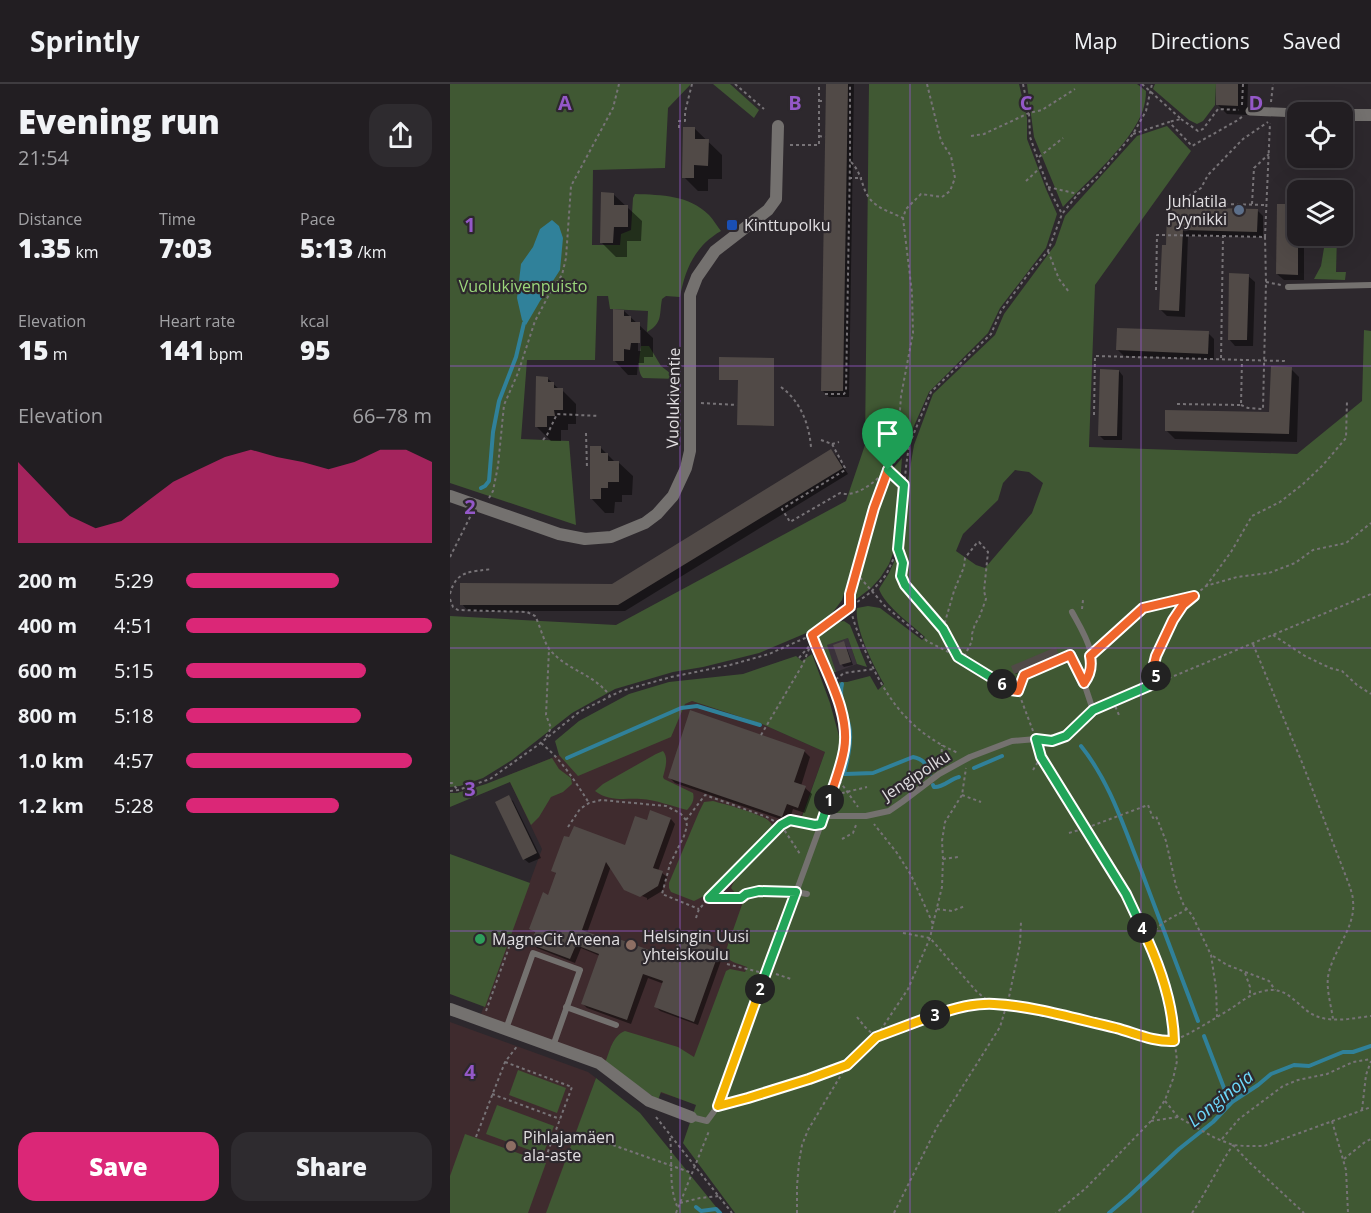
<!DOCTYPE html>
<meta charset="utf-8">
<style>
body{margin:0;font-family:"Open Sans",sans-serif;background:#2e2b2f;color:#f1f3f6;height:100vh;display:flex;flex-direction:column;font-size:22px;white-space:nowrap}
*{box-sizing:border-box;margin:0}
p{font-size:20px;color:#a2a2a5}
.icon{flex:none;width:33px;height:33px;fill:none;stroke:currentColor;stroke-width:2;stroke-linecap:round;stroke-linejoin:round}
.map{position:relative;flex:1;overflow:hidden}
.side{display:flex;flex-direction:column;background:#221e22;width:450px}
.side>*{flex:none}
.buttons{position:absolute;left:837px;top:18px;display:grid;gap:12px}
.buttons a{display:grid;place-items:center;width:66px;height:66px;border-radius:12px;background:#221e22;box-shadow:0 6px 24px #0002,0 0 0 2px #3f3c40;font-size:30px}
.pin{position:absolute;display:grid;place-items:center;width:51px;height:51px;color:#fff;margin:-62px -26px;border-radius:50% 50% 50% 0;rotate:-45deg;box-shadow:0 0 6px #0007}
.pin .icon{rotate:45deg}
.km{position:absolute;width:30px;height:30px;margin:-15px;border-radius:50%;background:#222;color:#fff;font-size:16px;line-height:30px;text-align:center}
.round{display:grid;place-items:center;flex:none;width:63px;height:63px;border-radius:18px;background:#2e2b2f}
.headline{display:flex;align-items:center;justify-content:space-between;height:102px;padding:0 18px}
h1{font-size:33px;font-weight:800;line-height:45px}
.figures{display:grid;grid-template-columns:repeat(3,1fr);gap:9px;height:102px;padding:6px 18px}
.figures div{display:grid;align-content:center}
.figures b{font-size:26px;font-weight:800}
.figures small{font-size:16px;font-weight:400}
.figures p{font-size:16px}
.chart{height:168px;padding:12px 18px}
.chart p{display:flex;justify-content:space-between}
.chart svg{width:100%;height:108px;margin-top:6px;fill:#db2777;opacity:.7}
.button{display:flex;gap:12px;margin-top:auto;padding:12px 18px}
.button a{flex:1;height:69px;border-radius:18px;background:#db2777;color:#fff;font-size:24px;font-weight:800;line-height:69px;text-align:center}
.button a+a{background:#2e2b2f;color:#f1f3f6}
ul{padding:0 18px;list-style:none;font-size:20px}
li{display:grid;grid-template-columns:96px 72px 1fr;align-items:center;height:45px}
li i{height:15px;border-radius:8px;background:#db2777}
header{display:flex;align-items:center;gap:36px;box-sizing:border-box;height:84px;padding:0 30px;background:#221e22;border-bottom:2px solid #3f3c40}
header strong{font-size:28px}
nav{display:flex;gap:33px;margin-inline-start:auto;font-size:21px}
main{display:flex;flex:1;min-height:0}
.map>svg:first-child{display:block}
.commercial{fill:#3f2b2e}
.built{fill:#3a323a}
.green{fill:#405833;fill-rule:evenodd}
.water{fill:#30819a}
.shadow{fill:#0007;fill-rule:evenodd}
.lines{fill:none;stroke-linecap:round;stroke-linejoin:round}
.stream{stroke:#30819a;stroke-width:4}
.building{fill:#514a47}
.path{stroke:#777377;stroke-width:2;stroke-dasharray:3 3;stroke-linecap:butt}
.service{stroke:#74716f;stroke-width:6}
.pedestrian{stroke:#74716f;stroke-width:9}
.minor{stroke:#74716f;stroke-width:12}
.split-1-casing{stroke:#fff;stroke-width:12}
.split-2-casing{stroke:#fff;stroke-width:12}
.split-3-casing{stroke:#fff;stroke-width:12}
.split-4-casing{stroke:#fff;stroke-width:12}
.split-5-casing{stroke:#fff;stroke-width:12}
.split-6-casing{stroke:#fff;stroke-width:12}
.split-7-casing{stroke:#fff;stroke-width:12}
.split-1{stroke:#f0652b;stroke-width:8}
.split-2{stroke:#22a559;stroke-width:8}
.split-3{stroke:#f5b400;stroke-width:8}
.split-4{stroke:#f5b400;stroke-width:8}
.split-5{stroke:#22a559;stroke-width:8}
.split-6{stroke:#f0652b;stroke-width:8}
.split-7{stroke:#22a559;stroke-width:8}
.grid{fill:none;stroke:#9458c8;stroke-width:1.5;stroke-opacity:0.55}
.service-dot{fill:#5c6f8a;stroke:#2d282d;stroke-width:2}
.transit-dot{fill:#1a4fb4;stroke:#2d282d;stroke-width:2}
.leisure-dot{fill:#2e9e5b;stroke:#2d282d;stroke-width:2}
.education-dot{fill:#8d6e63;stroke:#2d282d;stroke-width:2}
.labels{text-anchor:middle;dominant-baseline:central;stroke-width:4.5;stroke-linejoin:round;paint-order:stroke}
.poi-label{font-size:16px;fill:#e1dee1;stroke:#2d282d;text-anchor:start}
.park-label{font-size:16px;fill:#9bd77b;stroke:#2d282d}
.street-label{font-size:16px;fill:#e1dee1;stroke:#2d282d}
.water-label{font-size:18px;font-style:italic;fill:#6ed9fb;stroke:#2d282d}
.grid-label{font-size:20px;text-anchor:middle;font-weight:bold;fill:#9458c8;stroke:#2d282d;stroke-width:4.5;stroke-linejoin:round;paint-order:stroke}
</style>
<header>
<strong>Sprintly</strong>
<nav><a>Map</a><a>Directions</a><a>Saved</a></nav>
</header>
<main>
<section class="side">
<div class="headline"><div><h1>Evening run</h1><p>21:54</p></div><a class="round"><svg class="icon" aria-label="share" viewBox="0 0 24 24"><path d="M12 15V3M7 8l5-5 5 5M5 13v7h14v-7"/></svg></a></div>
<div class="figures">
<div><p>Distance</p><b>1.35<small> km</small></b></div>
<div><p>Time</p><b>7:03</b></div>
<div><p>Pace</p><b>5:13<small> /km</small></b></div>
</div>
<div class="figures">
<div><p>Elevation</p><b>15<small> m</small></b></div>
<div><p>Heart rate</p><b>141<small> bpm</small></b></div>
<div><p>kcal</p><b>95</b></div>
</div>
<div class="chart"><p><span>Elevation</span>66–78 m</p>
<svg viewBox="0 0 160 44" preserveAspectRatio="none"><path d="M0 44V11L10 22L20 33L30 38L40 35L50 27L60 19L70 14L80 9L90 6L100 9L110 11L120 14L130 11L140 6L150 6L160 11V44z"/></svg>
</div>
<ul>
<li><b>200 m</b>5:29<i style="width:62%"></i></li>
<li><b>400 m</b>4:51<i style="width:100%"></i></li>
<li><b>600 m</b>5:15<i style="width:73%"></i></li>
<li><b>800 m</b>5:18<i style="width:71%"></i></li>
<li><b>1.0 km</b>4:57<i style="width:92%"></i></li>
<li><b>1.2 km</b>5:28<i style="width:62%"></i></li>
</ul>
<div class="button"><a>Save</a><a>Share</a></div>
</section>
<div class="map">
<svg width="921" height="1129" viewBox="0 0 921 1129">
<rect width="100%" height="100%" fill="#2d282d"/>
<g class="commercial">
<polygon points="242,617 312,640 375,668 247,1020 211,1009 31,930 92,765 57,692"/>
<polygon points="0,938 138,988 146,994 97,1129 0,1129"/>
</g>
<polygon class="built" points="398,554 407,580 386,588 376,561"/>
<g class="green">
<path d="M0,0H241L218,24L215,84L143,86L142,161H170L171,150L181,146L183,114L185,110C212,111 239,111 259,131C263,135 267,142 271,147C245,162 235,185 230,213L216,212L212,215C209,231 213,239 197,248L198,227L160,225L158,212H147L145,276H77L71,355L119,357L126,441L0,399Z"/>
<polygon points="263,0 280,0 309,26 304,34"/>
<polygon points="419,0 569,0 577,34 577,55 596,105 607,130 596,164 550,224 538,249 479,308 456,360 431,389 392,516 380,532 364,543 361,547 309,569 253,583 223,588 165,605 122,629 62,676 33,694 10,702 0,703 0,532 166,541 396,417 415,361"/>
<path d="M577,0H687L696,7C696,13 695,20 693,26C681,60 638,96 613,123L584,53Z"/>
<polygon points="705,0 766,0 765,21 753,37 747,40 739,36 703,5"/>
<path d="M717,42L741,67L645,201L639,363L847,370L912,317L914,246L921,247V1129H285L233,1059L246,1021L211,1008L208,1016L155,979C160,967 162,952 175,947L228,963L244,973L276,887L280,885L295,888L297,883C288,879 278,879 275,869L294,815L292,812L287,811L281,804L287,791L298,780L340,741H349L375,668L312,640L242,617L235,620L221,653L128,692L109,671L105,657L129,637L179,610L219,598L293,590L346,572L352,577L362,570L380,619L389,652L397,643L387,603L389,598H397L420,592L428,606L434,600C424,583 404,543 407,524L418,522L430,524L472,556L475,553C462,541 435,522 429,505L439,489L450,465L458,396L464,361L483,310L545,251L554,230L605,161L615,132L687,52ZM565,386L579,388L593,399L582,429L535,484L526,481L506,467L513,450L548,416L553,399Z"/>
<polygon points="876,152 887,152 886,188 896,188 895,196 864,195 871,182"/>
<path d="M191,262H199L211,282L220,289L228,286V295L193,294C186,286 190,272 191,262Z"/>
<polygon points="452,374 445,464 439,480 430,494 421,504 404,517 403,516 403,508 407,489 438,390"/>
<polygon points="394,537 400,541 402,546 417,583 407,580 398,554 377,561 386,588 380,589 368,560 369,552 388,538"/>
<path d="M213,667C219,674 215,685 213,693L214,695L243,709C245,716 241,722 237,726C222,722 206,716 191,715C174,714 159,718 145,707L153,700L206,670Z"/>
<polygon points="102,674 109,685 121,694 122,700 113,708 101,713 89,733 81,741 60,698 0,723 0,709 7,709 36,700"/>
<path d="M263,717C274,720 313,730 320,738C323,741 322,743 321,747L283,783L277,787L254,812L244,817L221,808L219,804V799L249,728L254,718Z"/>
<polygon points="0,770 80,799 35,923 0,910"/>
<polygon points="68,986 116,1004 107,1029 59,1011"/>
<polygon points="146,994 190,1029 271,1129 96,1129"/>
<polygon points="47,1021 104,1042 93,1071 36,1050"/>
<polygon points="15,1050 96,1079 78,1129 0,1129 0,1092"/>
</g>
<polygon class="water" points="102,136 109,142 113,154 110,186 90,217 76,241 72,236 67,214 71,180 83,163 90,145"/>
<g class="shadow">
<polygon points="377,0 404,0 399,313 379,313 372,306"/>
<polygon points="768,0 798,0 797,31 777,30 767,20"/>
<polygon points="244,44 272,71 272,95 258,95 258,107 248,107 234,93"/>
<polygon points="163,110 192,137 191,157 177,157 177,173 166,173 152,159"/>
<polygon points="718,124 807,126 813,132 813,153 738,152 735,233 717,232 710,225 718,163"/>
<polygon points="848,152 854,152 854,196 834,196 827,190"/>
<polygon points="798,192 805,198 803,262 785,262 779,255"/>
<path d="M174,227L203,254V273H194V279H188L187,291H178L164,276ZM188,246H191V267H188Z"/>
<polygon points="758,249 764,255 764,275 674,272 668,266"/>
<polygon points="323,275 324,342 290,341 289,340"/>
<polygon points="841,285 849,293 847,358 725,355 716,346 820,330"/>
<polygon points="669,287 673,292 672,356 654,356 649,351"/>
<polygon points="97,294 110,306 112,306 126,320 126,340 118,340 118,346 111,346 111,357 101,357 87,343"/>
<polygon points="151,364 165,378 168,378 183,392 182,411 172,411 172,418 165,418 164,429 155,429 141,414"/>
<polygon points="381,367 387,373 398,390 175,527 18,527 12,520 162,501"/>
<polygon points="394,559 396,562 403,581 394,583 392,581 385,562"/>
<polygon points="606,566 609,573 566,590 565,589"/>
<polygon points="354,667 360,673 351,702 355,704 362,710 355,729 343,725 339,738 225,699 219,693"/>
<polygon points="58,713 63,717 91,774 79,779 74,775"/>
<polygon points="221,735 225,740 208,787 212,789 217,793 212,807 197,816 197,814 175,805 161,782 137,849 201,868 205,872 222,878 269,867 273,871 248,941 210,927 206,923 214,900 198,894 181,940 137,924 132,919 150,872 131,864 125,879 87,864 82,859 86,850 81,845 99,813 107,791 103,786 176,763 198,738"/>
</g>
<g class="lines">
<g class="stream">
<polyline points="31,404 35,402 39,397 43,348 49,317 66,273 74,239"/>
<path d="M392,600C388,616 398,631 400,647C401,661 398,675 394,689L395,690L423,689L463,673C473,675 476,679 478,688L480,690"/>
<path d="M631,662C660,698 674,744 691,786C710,836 729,886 748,937"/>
<polyline points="117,674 231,624 247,622 310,641"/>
<polyline points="524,684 552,672"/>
<path d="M483,701L484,703C493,704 500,695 509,693"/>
<polyline points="754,952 774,1004 782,1018"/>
<polyline points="246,1123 251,1127 266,1125 270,1129"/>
<polyline points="659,1129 679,1112 729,1065 763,1038 782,1018 808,1001 821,990 844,981 859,982 893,968 903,968 921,962"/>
</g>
</g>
<g class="building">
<polygon points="376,0 398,0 393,307 371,307"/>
<polygon points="766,0 788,0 788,22 766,21"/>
<polygon points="233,43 245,43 245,55 259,55 258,82 244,81 244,94 232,94"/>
<polygon points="151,108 164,109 164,121 178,121 178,143 164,143 163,159 150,159"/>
<polygon points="827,120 848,120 848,191 826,190"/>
<polygon points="717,123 808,125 807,148 733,146 729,227 709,226 712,161 716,161"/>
<polygon points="779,189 799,190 797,256 778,256"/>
<polygon points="163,225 174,226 174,232 181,232 181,238 190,238 190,259 181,259 180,266 174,265 174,277 163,277"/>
<polygon points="667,244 759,247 758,270 666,266"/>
<polygon points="269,273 324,274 324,342 287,341 288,296 269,296"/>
<polygon points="821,282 842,283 839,350 715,347 715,326 819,328"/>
<polygon points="650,285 669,286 667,352 648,352"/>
<polygon points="86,292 98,293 98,298 104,298 104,304 113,304 113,326 104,326 105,332 97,332 97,343 85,343"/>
<polygon points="140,362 151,362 151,369 158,369 158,377 169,377 169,398 158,398 158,404 151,404 151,415 140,415"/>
<polygon points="381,365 393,384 168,521 10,521 10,499 162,500"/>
<polygon points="394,557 401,578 390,581 383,561"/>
<polygon points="606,563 609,572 564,590 561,582"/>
<polygon points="240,626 355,666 344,698 356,702 348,724 337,720 332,733 218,694"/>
<polygon points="59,711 87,769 73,776 45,718"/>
<polygon points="200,726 221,734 203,784 213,787 208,802 190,813 174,806 156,778 132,846 154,854 155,850 202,867 201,869 221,876 230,851 270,865 244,938 204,923 213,897 193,890 177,936 131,920 149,870 126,861 120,875 80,860 85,848 79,845 93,808 98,811 106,789 101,787 114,752 119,753 124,742 175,761 185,732 197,736"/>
</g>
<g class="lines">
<g class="path">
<polyline points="285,0 314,25"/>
<path d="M477,0L491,57L501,72L505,94L500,107L492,113L471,110L456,125L453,134L462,209L463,249L451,312L449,340L437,386L425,424L400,510C399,529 407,546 414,564C435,613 458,647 508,669"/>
<polyline points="573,0 579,29 580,53 598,103 612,130"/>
<polyline points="692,0 731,35 719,38"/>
<polyline points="369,17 375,17"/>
<polyline points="821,18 823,0"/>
<polyline points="792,21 793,0"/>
<polyline points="876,28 877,19"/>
<polyline points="731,35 748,47 753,45 768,25 789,26"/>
<polyline points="229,44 229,37 235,37 235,28 242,0"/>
<polyline points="683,50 719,38 742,62 788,36 793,32"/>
<polyline points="369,52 375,53"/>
<polyline points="521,52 534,50 579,29 592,26 625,5"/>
<polyline points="340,61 369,61 369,0"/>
<polyline points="589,73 613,54"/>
<path d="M401,78C413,90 411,104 420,115C428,125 443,129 453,134"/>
<polyline points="399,94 412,94"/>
<polyline points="576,97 591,83"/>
<polyline points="598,103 628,110"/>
<polyline points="739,112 751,104 758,91 793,55 818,38"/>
<polyline points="775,120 816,121"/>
<polyline points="802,120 804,84 819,70"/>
<polyline points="773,152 815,153 820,39"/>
<polyline points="598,167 609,195 619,208"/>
<polyline points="816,198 831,201"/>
<polyline points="706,206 707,151 773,152 771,275"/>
<path d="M331,303C350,317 359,339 361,363"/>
<polyline points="375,310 394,310 396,307 400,77 400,0"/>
<polyline points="251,319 287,321"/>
<polyline points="727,320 791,321 792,276"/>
<polyline points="791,321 798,324 813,325 816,198 815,153"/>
<polyline points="644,331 645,272 834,277 834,274"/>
<polyline points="136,349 137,384"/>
<polyline points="93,356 97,351 107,330 149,332"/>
<path d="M371,356L382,360L395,384V386L332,425L340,438L390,409C414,417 445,377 459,361"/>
<polyline points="382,360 389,358"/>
<polyline points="437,386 453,400"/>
<polyline points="39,414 43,407 48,382 54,321 68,289 85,237 102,205 112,191 116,174 121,102 163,24 169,0"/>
<polyline points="448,466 453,479 451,492 455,501 493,545 508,573"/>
<polyline points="0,473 21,431"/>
<polyline points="406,489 435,522 477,557 508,573 561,606 568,607"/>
<polyline points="756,502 781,468 802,432 830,418 853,400 873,381 896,354 897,316"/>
<path d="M0,510C6,486 21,488 42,485"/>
<path d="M0,515L3,523L8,526L77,528L85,532C90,541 94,559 100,566C118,587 143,589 160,612"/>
<polyline points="632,525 633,516"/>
<polyline points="493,545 504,507 514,483 515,474 526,460 529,458 538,468 534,507 536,515 529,534 525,540 522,550 522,557 513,575"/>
<path d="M362,551C374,587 400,625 394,665C392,682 382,705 377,722"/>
<polyline points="823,551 855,572 880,584 892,587 907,601 921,610"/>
<path d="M803,560L853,681L900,803C901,807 903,812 903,817C906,842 885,864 879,888C875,902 881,920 883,935"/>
<polyline points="648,565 693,524 742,512"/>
<polyline points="349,574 361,560 364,558"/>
<polyline points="381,599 394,589 424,585"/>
<polyline points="708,599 704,580 723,536 733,521 756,502 787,493 819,489 845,479 863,466 896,459 921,439"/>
<polyline points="663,617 669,631"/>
<polyline points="652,622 921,510"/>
<polyline points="583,647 568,607 574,591 611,575"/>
<polyline points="311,651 353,580 361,560"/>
<polyline points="96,653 101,644 96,631 99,565"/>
<path d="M91,659C111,675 125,697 139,719"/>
<polyline points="588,663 591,673 676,811 698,856 712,895 721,925 727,977 723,995 715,1016 701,1037 636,1104 606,1129"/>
<polyline points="491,680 492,661"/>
<polyline points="583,686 591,673"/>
<polyline points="386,692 408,723"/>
<polyline points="0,699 2,699 8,706"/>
<polyline points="0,707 8,706 40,695 88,661 129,628 171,607 221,593 280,581 319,570 362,551 421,508 436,491 448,465 456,383 459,361 481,308 541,250 551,227 579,189 598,167 612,130 628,110 647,93 683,50 696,27 702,0"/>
<polyline points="512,711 531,718"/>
<polyline points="380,712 417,703"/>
<polyline points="236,736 255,711 317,733 331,741 350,770"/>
<polyline points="118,743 130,725 139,719 151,716 216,722 230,729 236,736 237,742 234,752 220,780 212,810 249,825"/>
<polyline points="619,749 636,744 698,721 703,734 706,732 716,757 726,802 734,822 742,831 761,871 766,904 767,933"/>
<polyline points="392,755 403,749 406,741"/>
<polyline points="493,775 508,773"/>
<polyline points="260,814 291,814 296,810 309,807 337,808"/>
<polyline points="487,825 502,827 515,822"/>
<polyline points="246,834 249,825 331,741 340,736 362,741"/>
<polyline points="483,840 492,803 493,775 492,757 495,738 512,711 516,684"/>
<polyline points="453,849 480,854 527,908 542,920"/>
<path d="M698,856C710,837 719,836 737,825"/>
<polyline points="763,872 777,881 819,897 825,906"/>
<polyline points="277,880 309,888"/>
<polyline points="795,889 800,903 800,912"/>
<polyline points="326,890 341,895"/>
<polyline points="36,927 62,855"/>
<polyline points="407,933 415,943 426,953 458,905 480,854 483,840 461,791 447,769 424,740"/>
<polyline points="55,978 122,1003 94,1078"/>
<polyline points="42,1010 110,1035"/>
<polyline points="715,1017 728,1033 765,1054 783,1061 795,1062 814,1062 921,1023"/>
<polyline points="280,1019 359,995 397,981"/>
<polyline points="912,1026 916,991 921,977"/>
<polyline points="206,1033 282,1129"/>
<polyline points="701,1037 728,1033"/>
<polyline points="882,1037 896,1086 898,1129"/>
<polyline points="105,1050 121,1054 137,1052 143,1054 242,1089"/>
<polyline points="26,1053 55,978 68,961"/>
<path d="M220,1054C223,1076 218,1100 227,1122"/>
<polyline points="772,1055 789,1035 833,1002 848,996 877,990 903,978 921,975"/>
<polyline points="783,1061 799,1078 854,1129"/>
<polyline points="894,1075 915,1058 921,1055"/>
<polyline points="230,1119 250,1114 269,1112"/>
<polyline points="226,1129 259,1047"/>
<path d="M347,1129V1102L349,1078L352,1061L358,1046L397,981L426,953L468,937L501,925L542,920L591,927L628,934L703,955C709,956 715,958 721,957C727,956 733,952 738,950C753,942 767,933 782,924C792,917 802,909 814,907C839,901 847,924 866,932C883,939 904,934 921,932"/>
<polyline points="444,1129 487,1043 550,943 559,913 570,860 571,838"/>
<path d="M742,1129C757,1107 768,1083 783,1061"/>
</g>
<g class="service">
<polyline points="838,203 921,201"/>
<path d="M622,528C633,548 653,578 634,599"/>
<polyline points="346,808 357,810"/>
<polyline points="116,923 166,941"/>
<polyline points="56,945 83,869 130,886 103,962"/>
<polyline points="241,1033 257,1037 268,1022 374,732 416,732 439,727 452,718 489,690 520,673 562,657 586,655 602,657 616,652 643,626 634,599 620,571"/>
</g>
<g class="pedestrian">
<polyline points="800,27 848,29"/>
<polyline points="892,30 902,31"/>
</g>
<g class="minor">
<polyline points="902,31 921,31"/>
<polyline points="0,412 109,450 135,455 161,453 195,439 207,430 223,412 236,384 240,367 240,211 247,193 265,167 318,126 326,115 328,42"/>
<polyline points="0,925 149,979 199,1017 241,1033"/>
</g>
</g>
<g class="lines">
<g class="split-1-casing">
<path id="split-1" d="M379,716C384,700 391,683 394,666C401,628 374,586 362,551L400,523V510L424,424L438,386"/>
</g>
<g class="split-2-casing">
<polyline id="split-2" points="310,905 346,808 309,807 296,810 291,814 259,814 331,741 340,736 365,741 371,740 379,716"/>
</g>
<g class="split-3-casing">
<polyline id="split-3" points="310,905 268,1022 298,1014 359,995 397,981 426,953 485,931"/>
</g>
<g class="split-4-casing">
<path id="split-4" d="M485,931C502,925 526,919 544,920C584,922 626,935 666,944C685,949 703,958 724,957C723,918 709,879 692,844"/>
</g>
<g class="split-5-casing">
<polyline id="split-5" points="692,844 676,810 591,673 586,655 602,657 616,652 643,626 708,598 706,592"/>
</g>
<g class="split-6-casing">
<path id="split-6" d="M552,600L561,606L568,607L574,591L620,571L634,599C641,590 642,582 640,572L693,524L744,512L733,521L723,536L706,572L704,580L706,592"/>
</g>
<g class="split-7-casing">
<polyline id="split-7" points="438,386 454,401 448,465 453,479 451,492 455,501 493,545 508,573 552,600"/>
</g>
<use href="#split-1" class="split-1"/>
<use href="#split-2" class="split-2"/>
<use href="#split-3" class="split-3"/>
<use href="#split-4" class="split-4"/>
<use href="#split-5" class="split-5"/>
<use href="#split-6" class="split-6"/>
<use href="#split-7" class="split-7"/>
</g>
<path class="grid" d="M230,0V1129M460,0V1129M691,0V1129M0,282H921M0,564H921M0,847H921"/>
<circle class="service-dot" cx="789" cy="126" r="6"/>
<rect class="transit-dot" x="276" y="135" width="12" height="12" rx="3"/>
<circle class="leisure-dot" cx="30" cy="855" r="6"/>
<g class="education-dot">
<circle cx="181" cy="861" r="6"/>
<circle cx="61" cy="1062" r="6"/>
</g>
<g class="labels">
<g class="poi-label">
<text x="777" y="117" text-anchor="end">Juhlatila<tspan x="777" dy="18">Pyynikki</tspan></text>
<text x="294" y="141">Kinttupolku</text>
<text x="193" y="852">Helsingin Uusi<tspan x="193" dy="18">yhteiskoulu</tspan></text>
<text x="42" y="855">MagneCit Areena</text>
<text x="73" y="1053">Pihlajamäen<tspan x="73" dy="18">ala-aste</tspan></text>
</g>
<g class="park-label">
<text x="73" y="202">Vuolukivenpuisto</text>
</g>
<g class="street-label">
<text transform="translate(223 314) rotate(-89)">Vuolukiventie</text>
<text transform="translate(466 691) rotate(-33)">Jengipolku</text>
</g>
<g class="water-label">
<text transform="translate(770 1014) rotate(-39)">Longinoja</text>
</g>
</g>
<g class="grid-label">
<text x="115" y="26">A</text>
<text x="345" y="26">B</text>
<text x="576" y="26">C</text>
<text x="806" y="26">D</text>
<text x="20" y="148">1</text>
<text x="20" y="430">2</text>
<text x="20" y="712">3</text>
<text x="20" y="995">4</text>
</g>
</svg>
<div class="buttons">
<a><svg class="icon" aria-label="locate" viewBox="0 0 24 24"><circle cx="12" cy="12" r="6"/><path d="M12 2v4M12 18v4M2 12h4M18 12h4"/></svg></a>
<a><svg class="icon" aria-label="layers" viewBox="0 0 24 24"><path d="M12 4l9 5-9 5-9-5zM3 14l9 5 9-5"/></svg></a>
</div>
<div class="pin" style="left:438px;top:386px;background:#1e9e55"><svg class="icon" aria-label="arrive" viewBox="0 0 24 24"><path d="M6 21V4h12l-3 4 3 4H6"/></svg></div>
<b class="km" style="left:379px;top:716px">1</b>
<b class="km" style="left:310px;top:905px">2</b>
<b class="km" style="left:485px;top:931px">3</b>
<b class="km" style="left:692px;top:844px">4</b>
<b class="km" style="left:706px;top:592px">5</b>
<b class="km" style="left:552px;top:600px">6</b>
</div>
</main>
